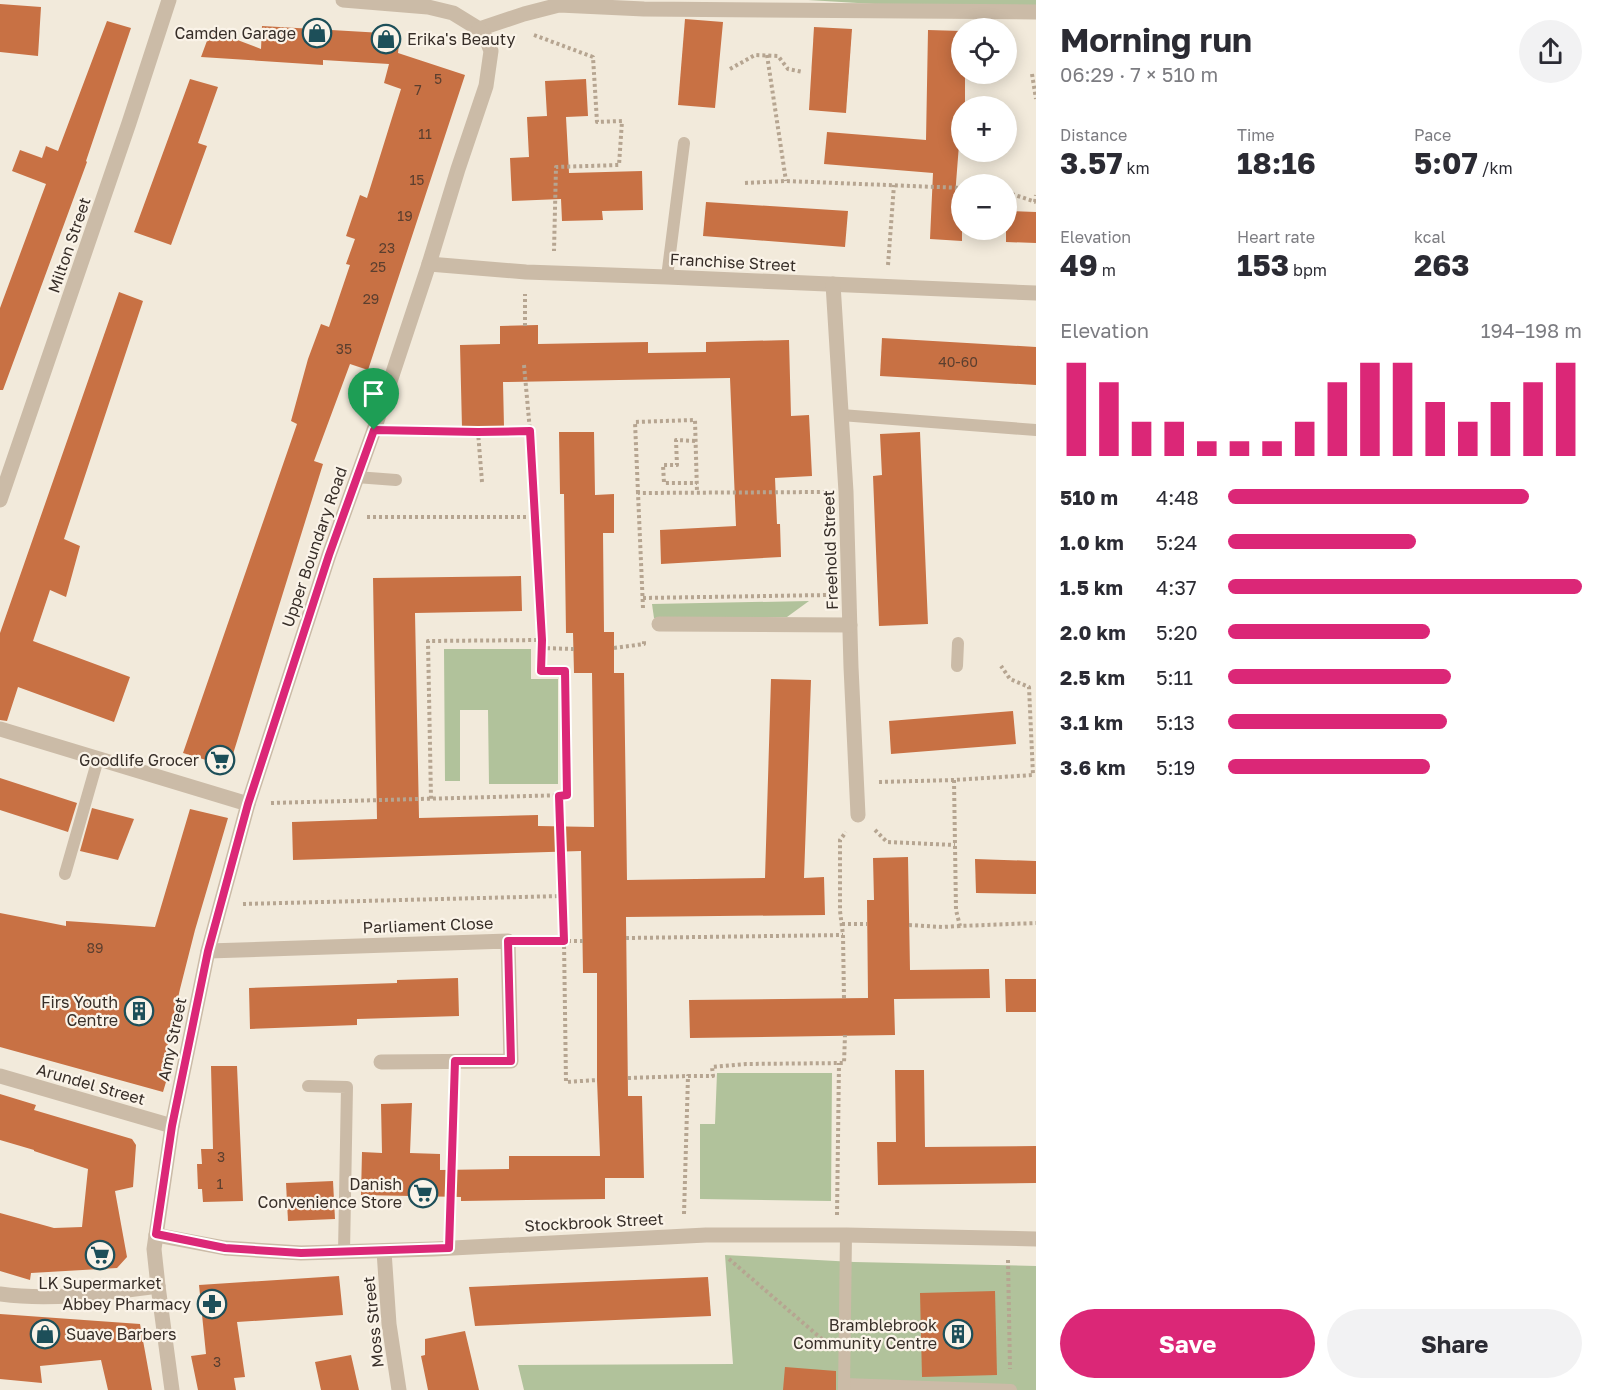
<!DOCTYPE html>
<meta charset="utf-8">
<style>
body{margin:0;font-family:"Golos Text",sans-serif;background:#f2f2f3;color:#2b2b33;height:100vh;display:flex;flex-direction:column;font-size:22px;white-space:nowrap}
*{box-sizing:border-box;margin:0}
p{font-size:20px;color:#7c7c81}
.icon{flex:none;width:33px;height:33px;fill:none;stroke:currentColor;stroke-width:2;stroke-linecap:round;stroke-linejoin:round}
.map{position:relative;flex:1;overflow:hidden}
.details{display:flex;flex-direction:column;background:#fff;width:570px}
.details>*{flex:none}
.controls{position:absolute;left:951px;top:18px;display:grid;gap:12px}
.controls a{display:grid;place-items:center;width:66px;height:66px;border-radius:50%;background:#fff;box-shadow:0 3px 15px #0003;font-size:30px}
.pin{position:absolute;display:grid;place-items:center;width:51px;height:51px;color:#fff;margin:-62px -26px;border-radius:50% 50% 50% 0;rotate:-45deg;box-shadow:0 0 6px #0007}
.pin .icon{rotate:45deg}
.round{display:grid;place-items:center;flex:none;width:63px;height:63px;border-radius:32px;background:#f2f2f3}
.head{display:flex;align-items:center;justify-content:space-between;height:102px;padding:0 24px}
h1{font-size:33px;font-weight:700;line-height:45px}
.figures{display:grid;grid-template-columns:repeat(3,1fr);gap:9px;height:102px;padding:6px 24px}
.figures div{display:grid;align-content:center}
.figures b{font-size:30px;font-weight:700}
.figures small{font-size:16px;font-weight:400}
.figures p{font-size:16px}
.chart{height:168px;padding:12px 24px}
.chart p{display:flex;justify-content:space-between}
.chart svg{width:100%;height:108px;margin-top:6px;stroke:#db2777;stroke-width:6}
.primary-button{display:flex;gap:12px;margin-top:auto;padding:12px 24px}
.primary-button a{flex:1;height:69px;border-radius:36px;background:#db2777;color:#fff;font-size:24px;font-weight:700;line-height:69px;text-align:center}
.primary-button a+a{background:#f2f2f3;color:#2b2b33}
ul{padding:0 24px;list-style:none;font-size:20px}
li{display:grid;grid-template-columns:96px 72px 1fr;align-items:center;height:45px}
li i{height:15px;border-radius:8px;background:#db2777}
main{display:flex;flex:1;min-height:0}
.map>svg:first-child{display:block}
.green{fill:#b1c29b}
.building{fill:#c87144}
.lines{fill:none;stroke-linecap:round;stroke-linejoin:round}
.path{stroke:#b6a591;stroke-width:4;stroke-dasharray:3 3;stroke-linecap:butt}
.service{stroke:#cbbba7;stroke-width:12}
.minor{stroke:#cbbba7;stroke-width:15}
.tertiary{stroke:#cbbba7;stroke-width:15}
.route-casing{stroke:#fff;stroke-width:12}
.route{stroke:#db2777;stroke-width:8}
.labels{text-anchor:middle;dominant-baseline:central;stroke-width:4.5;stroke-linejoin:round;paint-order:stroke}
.number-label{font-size:14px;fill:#5b3f2f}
.poi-label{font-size:16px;fill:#372e28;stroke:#faf3e8;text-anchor:end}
.street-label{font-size:16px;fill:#372e28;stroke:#faf3e8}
</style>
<main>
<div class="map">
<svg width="1036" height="1390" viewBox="0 0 1036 1390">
<rect width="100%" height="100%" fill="#f2eadb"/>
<g class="green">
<polygon points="808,0 1036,0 1036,6 891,5"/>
<polygon points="809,601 787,617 654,618 652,604"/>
<polygon points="444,649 531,649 531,679 558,679 558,784 489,784 488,710 460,710 460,781 445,781"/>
<polygon points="717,1073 832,1073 831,1201 700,1199 700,1124 715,1124"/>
<polygon points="725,1255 854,1262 1036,1266 1036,1390 524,1390 518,1365 733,1364"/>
</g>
<g class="building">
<polygon points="0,4 41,7 38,56 0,52"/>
<polygon points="685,19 723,22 715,108 678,105"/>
<polygon points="107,21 131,28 86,161 87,162 3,390 0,390 0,308 46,184 12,171 20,150 42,158 46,146 58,151"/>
<polygon points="262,26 400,34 398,53 465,75 368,370 350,364 314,461 323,464 229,767 183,753 297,424 291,421 308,359 321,324 329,327 350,265 346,264 355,239 346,236 360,195 367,198 401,89 384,83 389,64 323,60 323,65 201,57 211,30 261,49"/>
<polygon points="814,27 852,29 846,113 809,110"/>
<polygon points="928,30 962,31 962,74 965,74 965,106 962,106 954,209 962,209 962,241 930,239 933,173 824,164 827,132 926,140"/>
<polygon points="190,79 218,87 198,143 207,146 171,245 134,232"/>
<polygon points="586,79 588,116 566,117 569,173 642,171 643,210 602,211 603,220 562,221 561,199 512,201 510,158 529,157 527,117 547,116 545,81"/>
<polygon points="706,202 848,211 845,247 703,236"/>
<polygon points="1006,211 1036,212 1036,243 1006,242"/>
<polygon points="119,292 143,301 64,539 80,546 66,597 50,590 33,641 130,677 114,722 18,687 7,721 0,720 0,633"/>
<polygon points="538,325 538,344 648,342 648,353 706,352 706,342 789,340 791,416 809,415 812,476 775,478 777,524 780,524 781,557 661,564 660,530 736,526 730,378 503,382 504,427 462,428 460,345 500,344 500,326"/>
<polygon points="882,338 1036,347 1036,385 880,376"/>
<polygon points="559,432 594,432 595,495 614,494 614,533 603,533 604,632 614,632 614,673 624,673 627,880 765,878 771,679 811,680 804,878 824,877 825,915 626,917 628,1096 642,1096 644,1178 605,1178 605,1199 461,1201 461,1197 361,1195 362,1152 382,1153 381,1104 412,1103 410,1153 440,1154 440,1170 509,1169 509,1156 600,1156 597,1080 597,973 583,973 581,851 293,860 292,822 377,819 373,578 521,576 522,611 415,613 419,818 538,815 538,826 594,827 592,673 574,673 573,633 566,633 564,494 560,494"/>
<polygon points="920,432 928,624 879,626 873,476 882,475 880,434"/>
<polygon points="1013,711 1016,744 891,754 889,721"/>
<polygon points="0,778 77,803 68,832 0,810"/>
<polygon points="92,808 134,819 118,860 80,851"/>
<polygon points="190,809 228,818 195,930 180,989 166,1052 174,1055 163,1092 0,1047 0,913 66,926 66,921 155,927"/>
<polygon points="908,857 910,970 989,969 990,998 894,999 895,1035 690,1038 689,1000 868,998 867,900 874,900 873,858"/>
<polygon points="975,859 1036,861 1036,894 976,893"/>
<polygon points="458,978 459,1016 357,1019 357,1025 250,1029 249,988 397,983 397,980"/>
<polygon points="1005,979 1036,979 1036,1012 1006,1012"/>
<polygon points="211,1066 237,1066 243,1201 203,1202 202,1189 198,1189 197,1164 202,1164 201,1149 213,1149"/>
<polygon points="895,1070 924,1070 925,1147 1036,1146 1036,1183 878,1185 877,1142 896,1142"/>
<polygon points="0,1094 36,1105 34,1110 132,1139 136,1145 133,1187 115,1191 127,1257 117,1268 31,1273 30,1280 0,1271 0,1213 54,1228 82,1227 88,1169 34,1151 34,1150 0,1140"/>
<polygon points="333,1181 335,1219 288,1221 286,1183"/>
<polygon points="339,1276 343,1315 237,1322 245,1377 234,1378 236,1390 198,1390 191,1356 206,1354 199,1285"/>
<polygon points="708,1277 711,1316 475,1326 469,1287"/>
<polygon points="995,1291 997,1375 922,1377 920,1293"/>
<polygon points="0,1314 140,1324 152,1390 108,1390 101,1360 40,1366 42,1383 0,1379"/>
<polygon points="465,1331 479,1390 428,1390 421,1356 425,1355 425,1339"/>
<polygon points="351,1355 359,1390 321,1390 315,1362"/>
<polygon points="785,1367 836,1371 836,1390 783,1390"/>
</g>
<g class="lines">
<g class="path">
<polyline points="534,35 593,57 597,122 622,121 619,165 556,167 554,251"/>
<polyline points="767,55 786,181"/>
<polyline points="730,69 755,55 778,56 788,69 803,72"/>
<polyline points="1032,74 1036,99"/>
<polyline points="745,183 786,181 962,188"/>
<polyline points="1006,192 1036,202"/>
<polyline points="1035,202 1036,195"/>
<polyline points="888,265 894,185"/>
<polyline points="525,326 525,294"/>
<polyline points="524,365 530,431 542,640"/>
<polyline points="398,430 478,432"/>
<polyline points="695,441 676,440 677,465 663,465 664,483 697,483"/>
<polyline points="482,482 478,432 530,431"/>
<polyline points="638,493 635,422 695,420 697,492"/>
<polyline points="367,517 535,517"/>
<polyline points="643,598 828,595"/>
<polyline points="643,608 638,493 824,492"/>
<polyline points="541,648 574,649"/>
<polyline points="614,648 644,644 644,639"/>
<polyline points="954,780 956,910 960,926 1036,923"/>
<polyline points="879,782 954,780 1033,775 1029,687 1010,679 1001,666"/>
<polyline points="271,803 567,795 565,671 541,671 542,640 428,641 431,799"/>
<polyline points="875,830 887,842 955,845"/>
<polyline points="243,904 561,896"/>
<polyline points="842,924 867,924"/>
<polyline points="909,925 942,927 960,926"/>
<polyline points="626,938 843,935"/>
<polyline points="530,941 564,941 559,796"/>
<polyline points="583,941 564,941 566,1082 597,1080"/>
<polyline points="844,998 843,935 840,911 840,840 846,832"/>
<polyline points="628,1078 688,1076"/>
<polyline points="684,1214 688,1076 713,1076 712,1067 746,1064 844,1063 845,1035"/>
<polyline points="837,1215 839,1063"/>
<polyline points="450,1227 454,1084"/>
<polyline points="729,1259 823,1340"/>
<polyline points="1008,1260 1010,1369"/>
</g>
<g class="service">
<polyline points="667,277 684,143"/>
<polyline points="841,415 1036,430"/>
<polyline points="356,477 396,480"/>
<polyline points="957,666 958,643"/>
<polyline points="65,874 98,759"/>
<polyline points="308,1086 347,1087 344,1252"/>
<polyline points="844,1384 1011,1390"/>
<polyline points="844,1390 846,1235"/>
</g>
<g class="minor">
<polyline points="343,0 428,7 453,13 479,29 524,14 559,5 644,9 1036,12"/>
<polyline points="429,264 526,272 667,277 1036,293"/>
<polyline points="833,284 846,492 851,667 858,815"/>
<polyline points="0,500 129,123 169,0"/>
<polyline points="659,624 850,625"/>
<polyline points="0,729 248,804"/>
<polyline points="208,951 508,941 511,1061 381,1062"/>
<polyline points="0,1076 172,1126"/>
<polyline points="384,1251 389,1324 399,1390"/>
<path d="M0,1294C53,1301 105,1293 158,1286"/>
</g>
<g class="tertiary">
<polyline points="156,1235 225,1248 301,1253 434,1249 706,1235 846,1235 1036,1239"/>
<polyline points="172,1390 158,1286 154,1249 172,1126 208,951 248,804 329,555 374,430 429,264 458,169 486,86 491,51 486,38 479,29"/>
</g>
</g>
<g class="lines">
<g class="route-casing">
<polygon id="route" points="374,430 478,432 530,431 542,640 541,671 565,671 567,795 559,796 564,941 508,941 511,1061 455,1061 449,1248 301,1253 225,1248 156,1234 172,1126 208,951 248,804 329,555"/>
</g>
<use href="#route" class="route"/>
</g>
<defs>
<g id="shop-ring" transform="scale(1.5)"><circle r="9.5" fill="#faf3e8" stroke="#1d4f59" stroke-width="1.5"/><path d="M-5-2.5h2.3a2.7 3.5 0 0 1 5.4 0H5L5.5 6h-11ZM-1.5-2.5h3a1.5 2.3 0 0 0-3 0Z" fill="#1d4f59"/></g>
<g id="supermarket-ring" transform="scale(1.5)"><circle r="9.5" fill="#faf3e8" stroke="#1d4f59" stroke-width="1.5"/><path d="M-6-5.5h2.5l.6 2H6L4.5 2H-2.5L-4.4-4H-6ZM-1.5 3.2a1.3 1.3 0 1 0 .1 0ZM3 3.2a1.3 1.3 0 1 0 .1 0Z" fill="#1d4f59"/></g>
<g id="building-ring" transform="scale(1.5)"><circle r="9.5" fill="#faf3e8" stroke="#1d4f59" stroke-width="1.5"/><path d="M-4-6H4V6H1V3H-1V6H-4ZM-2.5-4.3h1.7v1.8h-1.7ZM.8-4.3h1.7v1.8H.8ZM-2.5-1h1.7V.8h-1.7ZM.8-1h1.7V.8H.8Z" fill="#1d4f59"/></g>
<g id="pharmacy-ring" transform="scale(1.5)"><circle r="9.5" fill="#faf3e8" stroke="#1d4f59" stroke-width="1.5"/><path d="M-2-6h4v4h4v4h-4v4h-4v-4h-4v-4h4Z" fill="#1d4f59"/></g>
</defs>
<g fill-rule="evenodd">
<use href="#shop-ring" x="317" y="33"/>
<use href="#shop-ring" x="386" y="39"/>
<use href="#supermarket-ring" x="220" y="760"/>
<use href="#building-ring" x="139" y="1011"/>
<use href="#supermarket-ring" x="423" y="1193"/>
<use href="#supermarket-ring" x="100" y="1255"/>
<use href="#pharmacy-ring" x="212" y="1304"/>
<use href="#shop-ring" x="45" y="1334"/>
<use href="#building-ring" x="958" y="1334"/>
</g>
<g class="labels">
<g class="number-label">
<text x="438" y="78">5</text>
<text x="418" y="89">7</text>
<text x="425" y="133">11</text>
<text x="417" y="179">15</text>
<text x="405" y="215">19</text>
<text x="387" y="247">23</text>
<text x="378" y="266">25</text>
<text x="371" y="298">29</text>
<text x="344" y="348">35</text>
<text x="958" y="361">40-60</text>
<text x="95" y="947">89</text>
<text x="221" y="1156">3</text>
<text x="220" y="1183">1</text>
<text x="217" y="1361">3</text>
</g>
<g class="poi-label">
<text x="296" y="33">Camden Garage</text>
<text x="407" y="39" text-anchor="start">Erika's Beauty</text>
<text x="199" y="760">Goodlife Grocer</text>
<text x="118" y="1002">Firs Youth<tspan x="118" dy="18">Centre</tspan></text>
<text x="402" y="1184">Danish<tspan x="402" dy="18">Convenience Store</tspan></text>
<text x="100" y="1283" text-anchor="middle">LK Supermarket</text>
<text x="191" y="1304">Abbey Pharmacy</text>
<text x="937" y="1325">Bramblebrook<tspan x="937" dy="18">Community Centre</tspan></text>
<text x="66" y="1334" text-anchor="start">Suave Barbers</text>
</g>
<g class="street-label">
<text transform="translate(69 245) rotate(-71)">Milton Street</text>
<text transform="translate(733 262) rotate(3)">Franchise Street</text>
<text transform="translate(314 547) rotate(-71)">Upper Boundary Road</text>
<text transform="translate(830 550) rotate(-92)">Freehold Street</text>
<text transform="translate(428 925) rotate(-2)">Parliament Close</text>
<text transform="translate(172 1039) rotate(-78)">Amy Street</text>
<text transform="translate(91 1084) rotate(16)">Arundel Street</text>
<text transform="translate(594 1222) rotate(-3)">Stockbrook Street</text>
<text transform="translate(373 1322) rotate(-96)">Moss Street</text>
</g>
</g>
</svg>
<div class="controls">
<a><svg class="icon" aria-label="locate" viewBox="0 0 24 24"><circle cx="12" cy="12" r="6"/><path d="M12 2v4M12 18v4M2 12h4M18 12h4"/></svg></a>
<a>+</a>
<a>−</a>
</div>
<div class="pin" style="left:374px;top:430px;background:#1e9e55"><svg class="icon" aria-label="arrive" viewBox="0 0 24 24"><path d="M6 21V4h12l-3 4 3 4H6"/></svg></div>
</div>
<section class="details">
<div class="head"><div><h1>Morning run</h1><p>06:29 · 7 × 510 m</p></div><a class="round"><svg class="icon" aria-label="share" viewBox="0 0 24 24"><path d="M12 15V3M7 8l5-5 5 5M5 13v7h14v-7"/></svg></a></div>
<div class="figures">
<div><p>Distance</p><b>3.57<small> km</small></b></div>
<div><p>Time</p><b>18:16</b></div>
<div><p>Pace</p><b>5:07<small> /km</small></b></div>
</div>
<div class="figures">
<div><p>Elevation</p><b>49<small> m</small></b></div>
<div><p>Heart rate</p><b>153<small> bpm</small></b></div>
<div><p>kcal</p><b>263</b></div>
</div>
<div class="chart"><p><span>Elevation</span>194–198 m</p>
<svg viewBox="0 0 160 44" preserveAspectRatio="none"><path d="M5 44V6M15 44V14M25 44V30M35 44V30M45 44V38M55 44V38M65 44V38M75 44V30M85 44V14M95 44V6M105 44V6M115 44V22M125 44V30M135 44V22M145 44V14M155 44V6"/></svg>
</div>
<ul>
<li><b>510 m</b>4:48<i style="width:85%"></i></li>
<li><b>1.0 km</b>5:24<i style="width:53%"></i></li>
<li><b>1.5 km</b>4:37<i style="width:100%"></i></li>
<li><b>2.0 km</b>5:20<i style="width:57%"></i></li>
<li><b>2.5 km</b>5:11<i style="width:63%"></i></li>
<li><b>3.1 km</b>5:13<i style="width:62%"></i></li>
<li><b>3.6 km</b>5:19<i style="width:57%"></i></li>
</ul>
<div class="primary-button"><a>Save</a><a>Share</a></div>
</section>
</main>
